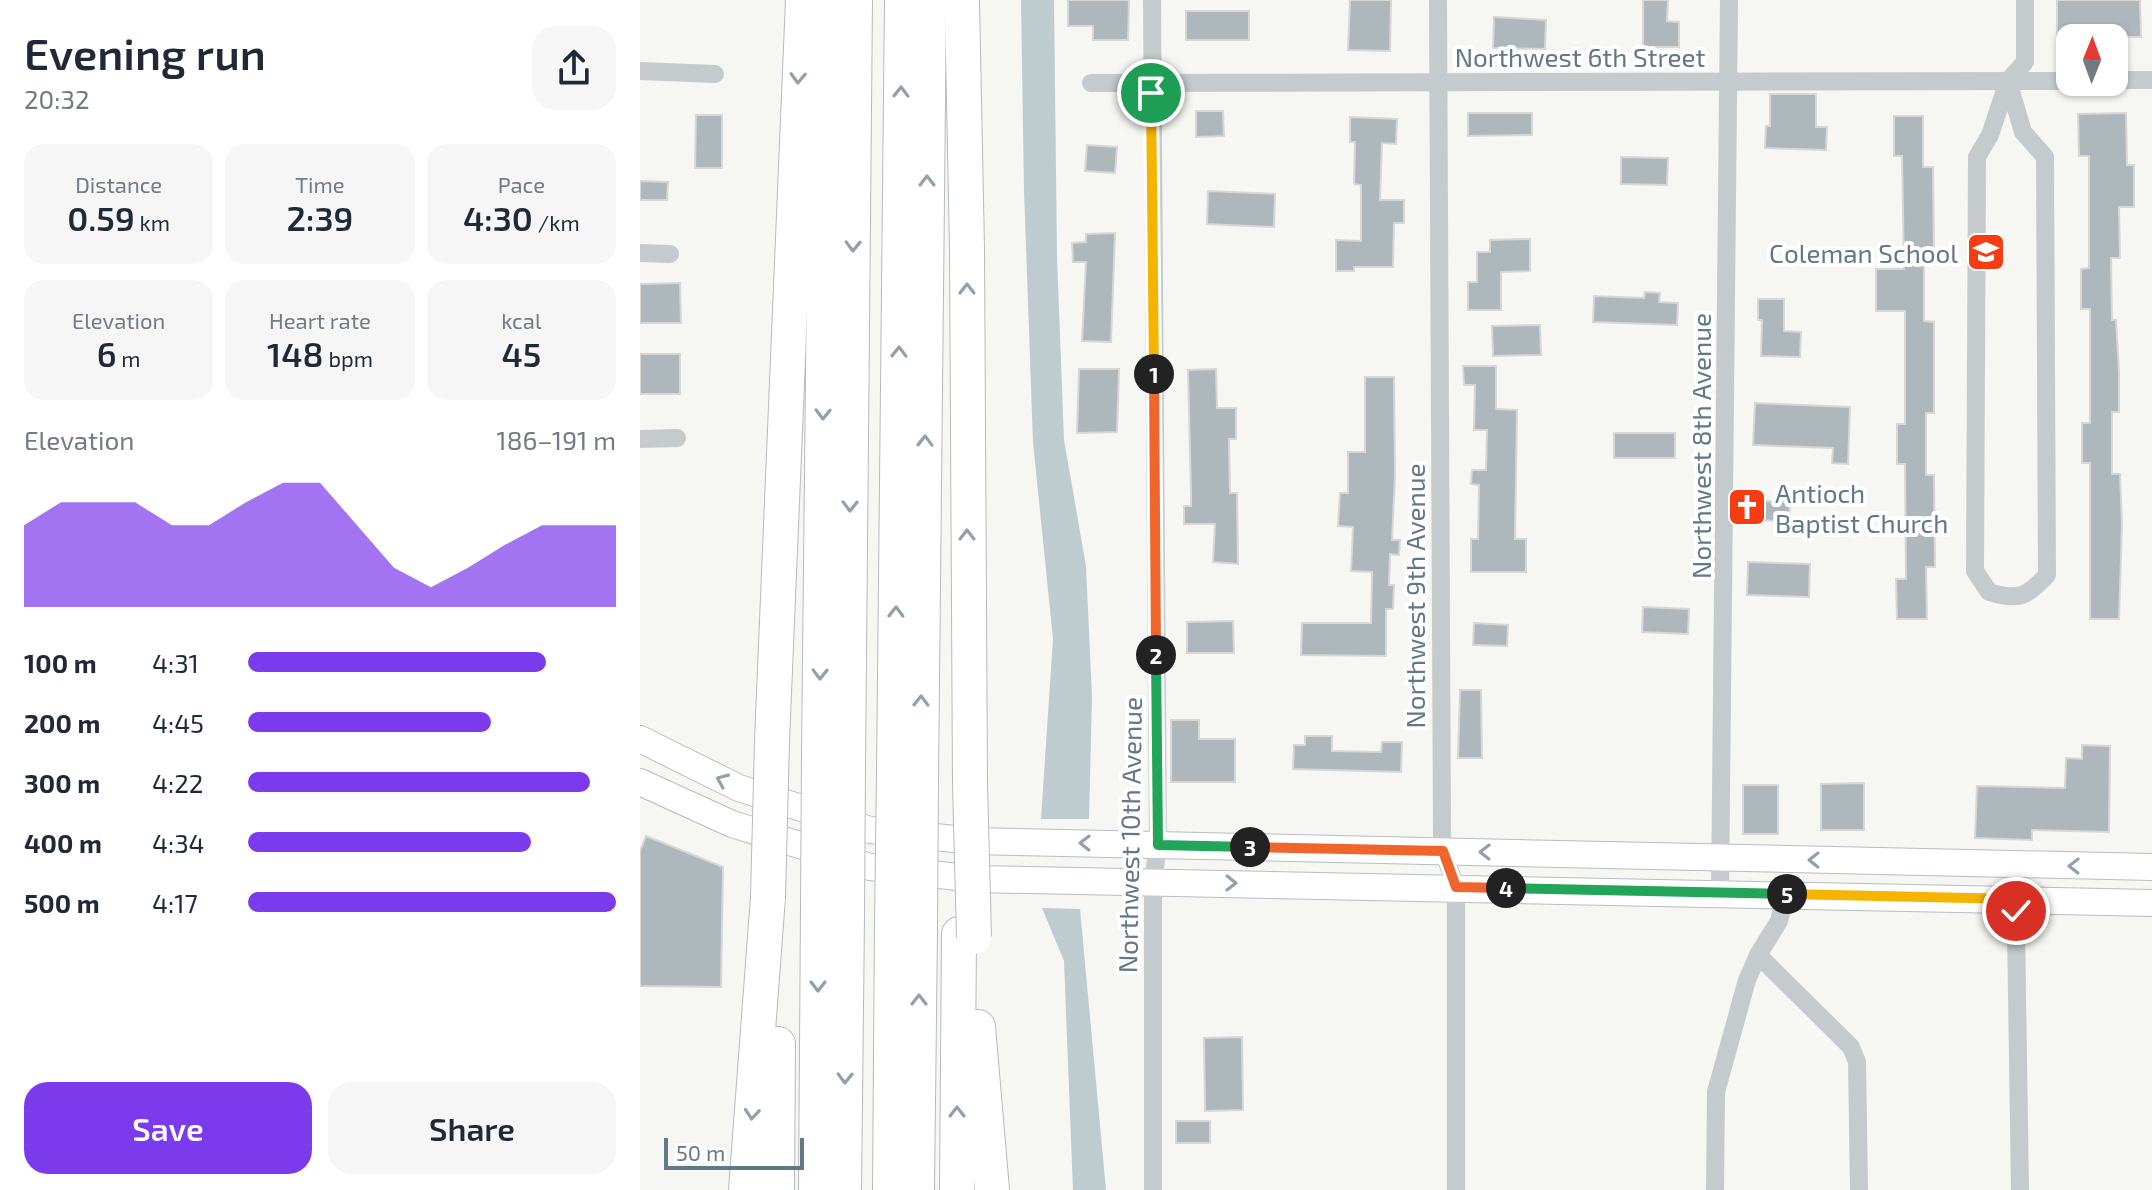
<!DOCTYPE html>
<meta charset="utf-8">
<style>
body{margin:0;font-family:"Exo 2",sans-serif;background:#f6f6f7;color:#1f2937;height:100vh;display:flex;flex-direction:column;font-size:30px;white-space:nowrap}
*{box-sizing:border-box;margin:0}
p{font-size:26px;color:#747a83}
.icon{flex:none;width:44px;height:44px;fill:none;stroke:currentColor;stroke-width:2;stroke-linecap:round;stroke-linejoin:round}
.map{position:relative;flex:1;overflow:hidden}
.side{display:flex;flex-direction:column;background:#fff;width:640px}
.side>*{flex:none}
.needle{width:52px;rotate:1deg}
.controls{position:absolute;left:1416px;top:24px;display:grid;gap:16px}
.controls a{display:grid;place-items:center;width:72px;height:72px;border-radius:16px;background:#fff;box-shadow:0 2px 6px #0004;font-size:40px}
.scale{position:absolute;left:24px;bottom:20px;width:140px;box-sizing:border-box;padding-left:8px;border:4px solid #627886;border-top:0;font-size:22px;line-height:28px;white-space:nowrap;color:#627886;-webkit-text-stroke:6px #fff;paint-order:stroke}
.pin{position:absolute;display:grid;place-items:center;width:68px;height:68px;color:#fff;margin:-34px;border:4px solid #fff;border-radius:50%;box-shadow:0 2px 8px #0007}
.km{position:absolute;width:40px;height:40px;margin:-20px;border-radius:50%;background:#222;color:#fff;font-size:22px;line-height:40px;text-align:center}
.round{display:grid;place-items:center;flex:none;width:84px;height:84px;border-radius:24px;background:#f6f6f7}
.overview{display:flex;align-items:center;justify-content:space-between;height:136px;padding:0 24px}
h1{font-size:44px;font-weight:600;line-height:60px}
.stats{display:grid;grid-template-columns:repeat(3,1fr);gap:12px;height:136px;padding:8px 24px}
.stats div{display:grid;align-content:center;border-radius:20px;background:#f6f6f7;text-align:center}
.stats b{font-size:34px;font-weight:600}
.stats small{font-size:22px;font-weight:400}
.stats p{font-size:22px}
.chart{height:224px;padding:16px 24px}
.chart p{display:flex;justify-content:space-between}
.chart svg{width:100%;height:144px;margin-top:8px;fill:#7c3aed;opacity:.7}
.cta{display:flex;gap:16px;margin-top:auto;padding:16px 24px}
.cta a{flex:1;height:92px;border-radius:24px;background:#7c3aed;color:#fff;font-size:32px;font-weight:600;line-height:92px;text-align:center}
.cta a+a{background:#f6f6f7;color:#1f2937}
ul{padding:0 24px;list-style:none;font-size:26px}
li{display:grid;grid-template-columns:128px 96px 1fr;align-items:center;height:60px}
li i{height:20px;border-radius:10px;background:#7c3aed}
main{display:flex;flex:1;min-height:0}
.map>svg:first-child{display:block}
.water{fill:#becbcf}
.building{fill:#aeb7bc;stroke:#d7d7d5;stroke-width:2}
.lines{fill:none;stroke-linecap:round;stroke-linejoin:round}
.secondary-casing{stroke:#b7bdc1;stroke-width:28}
.highway-casing{stroke:#b7bbbe;stroke-width:36}
.street{stroke:#c5cacc;stroke-width:18}
.secondary{stroke:#fff;stroke-width:26}
.highway{stroke:#fff;stroke-width:34}
.highway-bridge-casing{stroke:#b7bbbe;stroke-width:36;stroke-linecap:butt}
.highway-bridge{stroke:#fff;stroke-width:34}
.oneway{stroke:#91a0aa}
.split-1-casing{stroke:#fff;stroke-width:16}
.split-2-casing{stroke:#fff;stroke-width:16}
.split-3-casing{stroke:#fff;stroke-width:16}
.split-4-casing{stroke:#fff;stroke-width:16}
.split-5-casing{stroke:#fff;stroke-width:16}
.split-6-casing{stroke:#fff;stroke-width:16}
.split-1{stroke:#f5b400;stroke-width:10}
.split-2{stroke:#f0652b;stroke-width:10}
.split-3{stroke:#22a559;stroke-width:10}
.split-4{stroke:#f0652b;stroke-width:10}
.split-5{stroke:#22a559;stroke-width:10}
.split-6{stroke:#f5b400;stroke-width:10}
.labels{text-anchor:middle;dominant-baseline:central;stroke-width:8;stroke-linejoin:round;paint-order:stroke}
.street-label{font-size:26px;fill:#627886;stroke:#fff}
.poi-label{font-size:26px;fill:#627886;stroke:#fff;text-anchor:end}
</style>
<main>
<section class="side">
<div class="overview"><div><h1>Evening run</h1><p>20:32</p></div><a class="round"><svg class="icon" aria-label="share" viewBox="0 0 24 24"><path d="M12 15V3M7 8l5-5 5 5M5 13v7h14v-7"/></svg></a></div>
<div class="stats">
<div><p>Distance</p><b>0.59<small> km</small></b></div>
<div><p>Time</p><b>2:39</b></div>
<div><p>Pace</p><b>4:30<small> /km</small></b></div>
</div>
<div class="stats">
<div><p>Elevation</p><b>6<small> m</small></b></div>
<div><p>Heart rate</p><b>148<small> bpm</small></b></div>
<div><p>kcal</p><b>45</b></div>
</div>
<div class="chart"><p><span>Elevation</span>186–191 m</p>
<svg viewBox="0 0 160 44" preserveAspectRatio="none"><path d="M0 44V19L10 12L20 12L30 12L40 19L50 19L60 12L70 6L80 6L90 19L100 32L110 38L120 32L130 25L140 19L150 19L160 19V44z"/></svg>
</div>
<ul>
<li><b>100 m</b>4:31<i style="width:81%"></i></li>
<li><b>200 m</b>4:45<i style="width:66%"></i></li>
<li><b>300 m</b>4:22<i style="width:93%"></i></li>
<li><b>400 m</b>4:34<i style="width:77%"></i></li>
<li><b>500 m</b>4:17<i style="width:100%"></i></li>
</ul>
<div class="cta"><a>Save</a><a>Share</a></div>
</section>
<div class="map">
<svg width="1512" height="1190" viewBox="0 0 1512 1190">
<rect width="100%" height="100%" fill="#f6f6f2"/>
<g class="water">
<polygon points="381,0 414,0 417,257 424,440 446,566 452,697 449,819 401,819 413,639 393,442 384,191"/>
<polygon points="402,908 440,909 466,1190 433,1190 424,961"/>
</g>
<g class="building">
<polygon points="428,0 489,0 488,40 453,40 453,26 428,26"/>
<polygon points="710,0 751,0 750,51 708,50"/>
<polygon points="1003,0 1028,0 1027,21 1039,22 1039,47 1003,47"/>
<polygon points="1417,0 1500,0 1501,37 1417,36"/>
<rect x="546" y="11" width="63" height="29"/>
<polygon points="854,17 906,20 905,49 853,48"/>
<polygon points="1130,94 1176,94 1176,127 1187,127 1186,150 1125,148 1126,126 1130,126"/>
<polygon points="556,111 583,111 584,136 556,137"/>
<polygon points="828,113 892,113 892,135 828,136"/>
<polygon points="1486,113 1487,165 1494,165 1494,207 1479,207 1480,258 1471,258 1472,320 1476,320 1479,372 1479,412 1472,412 1472,474 1480,474 1482,525 1479,619 1450,619 1450,463 1442,463 1442,423 1450,423 1450,309 1441,309 1441,269 1449,268 1449,156 1439,156 1438,114"/>
<polygon points="56,115 82,115 82,168 55,168"/>
<polygon points="1254,116 1283,116 1283,167 1293,167 1294,258 1284,258 1284,321 1294,322 1294,413 1286,413 1286,475 1294,475 1295,567 1286,567 1287,619 1257,619 1256,579 1266,579 1265,464 1257,464 1257,424 1265,424 1265,311 1236,311 1236,269 1264,269 1262,156 1254,156"/>
<polygon points="710,117 757,119 756,144 742,143 740,200 764,200 764,223 754,223 753,267 714,267 714,271 696,271 696,240 721,241 721,185 714,184 715,142 710,142"/>
<polygon points="447,145 477,147 475,173 445,171"/>
<polygon points="981,157 1028,158 1027,185 981,184"/>
<polygon points="0,181 28,182 27,200 0,200"/>
<polygon points="568,191 635,194 634,227 567,224"/>
<polygon points="475,233 471,342 442,341 446,262 433,262 432,243 446,242 446,234"/>
<polygon points="890,239 890,271 861,272 861,310 828,310 828,282 837,282 837,252 850,252 850,240"/>
<polygon points="40,283 41,323 0,323 0,284"/>
<polygon points="1005,292 1020,293 1019,302 1038,303 1037,325 953,322 954,296 1004,298"/>
<polygon points="1118,299 1144,299 1144,331 1161,332 1160,357 1121,356 1122,320 1118,320"/>
<polygon points="900,325 901,355 853,356 852,326"/>
<rect x="0" y="354" width="40" height="40"/>
<polygon points="823,366 856,366 856,409 877,410 875,539 886,539 886,572 831,572 831,539 838,539 839,485 831,484 832,470 846,470 847,430 834,430 835,385 824,385"/>
<polygon points="439,369 479,369 477,432 437,433"/>
<polygon points="576,369 577,408 596,408 596,439 589,439 590,493 597,493 598,564 573,562 575,524 544,524 544,506 551,506 551,493 548,370"/>
<polygon points="725,377 754,377 755,476 752,540 760,540 759,555 750,554 749,585 754,585 753,609 746,609 746,656 661,655 662,623 731,623 732,572 711,571 713,527 698,526 700,493 708,493 708,452 725,452"/>
<polygon points="1115,403 1210,407 1208,464 1192,463 1193,448 1113,445"/>
<rect x="974" y="433" width="61" height="25"/>
<polygon points="1124,501 1150,502 1149,522 1123,520"/>
<polygon points="1108,562 1170,564 1169,597 1107,595"/>
<polygon points="1003,607 1049,609 1048,634 1002,632"/>
<polygon points="593,621 594,653 547,653 547,622"/>
<polygon points="834,623 868,625 867,646 833,645"/>
<polygon points="820,690 841,690 842,758 818,758"/>
<polygon points="531,720 559,720 559,739 595,739 595,782 531,782"/>
<polygon points="665,736 692,736 692,751 741,752 742,742 762,742 761,772 653,769 654,745 665,745"/>
<polygon points="1442,745 1470,746 1469,832 1392,830 1392,840 1335,838 1337,786 1425,788 1426,758 1442,759"/>
<polygon points="1224,783 1224,830 1181,830 1181,784"/>
<rect x="1103" y="785" width="35" height="49"/>
<polygon points="6,836 83,867 81,987 0,986 0,851"/>
<polygon points="602,1037 603,1110 565,1111 564,1038"/>
<rect x="536" y="1121" width="34" height="22"/>
</g>
<g class="lines">
<g class="secondary-casing">
<g id="secondary">
<polyline points="0,739 99,788 230,830 333,841 1512,867"/>
<polyline points="0,782 92,824 230,867 335,879 1512,903"/>
</g>
</g>
<g class="highway-casing">
<g id="highway">
<polyline points="322,0 327,249 330,784"/>
<polyline points="132,741 163,0"/>
<polyline points="179,756 187,0"/>
<polyline points="208,765 215,0"/>
<polyline points="254,774 262,0"/>
<polyline points="281,779 289,0"/>
<polyline points="338,1027 352,1190"/>
<polyline points="106,1190 128,897"/>
<polyline points="137,1190 138,1044"/>
<polyline points="176,1190 178,908"/>
<polyline points="204,1190 207,916"/>
<polyline points="250,1190 252,924"/>
<polyline points="277,1190 280,928"/>
<polyline points="317,1190 319,934"/>
</g>
</g>
<g class="street">
<polyline points="512,0 518,845 513,881 513,1190"/>
<polyline points="798,0 802,836 803,851 816,887 816,1190"/>
<polyline points="0,71 75,74"/>
<polyline points="1474,80 1512,80"/>
<path d="M1368,81L1383,132L1405,157L1407,575C1387,597 1378,601 1349,592L1335,571L1337,157L1350,135L1368,81L1385,62V0"/>
<polyline points="451,83 1430,81"/>
<polyline points="0,253 30,254"/>
<polyline points="0,439 37,438"/>
<polyline points="1375,864 1380,1190"/>
<polyline points="1080,893 1089,0"/>
<polyline points="1118,955 1211,1047 1217,1062 1219,1190"/>
<polyline points="1075,1190 1076,1092 1107,980 1118,955 1139,921 1146,894"/>
</g>
<use href="#secondary" class="secondary"/>
<use href="#highway" class="highway"/>
<g class="highway-bridge-casing">
<g id="highway-bridge">
<polyline points="330,784 334,937"/>
<polyline points="128,897 132,741"/>
<polyline points="178,908 179,756"/>
<polyline points="207,916 208,765"/>
<polyline points="252,924 254,774"/>
<polyline points="280,928 281,779"/>
</g>
</g>
<use href="#highway-bridge" class="highway-bridge"/>
</g>
<defs><path id="oneway-chevron" d="M-2-3.5L2.5 0L-2 3.5" fill="none" stroke-width="1.6" stroke-linecap="round" stroke-linejoin="round" transform="scale(2)"/></defs>
<g class="oneway">
<use href="#oneway-chevron" transform="translate(158 78) rotate(92)"/>
<use href="#oneway-chevron" transform="translate(261 92) rotate(-89)"/>
<use href="#oneway-chevron" transform="translate(287 181) rotate(-90)"/>
<use href="#oneway-chevron" transform="translate(213 246) rotate(91)"/>
<use href="#oneway-chevron" transform="translate(327 289) rotate(-90)"/>
<use href="#oneway-chevron" transform="translate(259 352) rotate(-89)"/>
<use href="#oneway-chevron" transform="translate(183 414) rotate(91)"/>
<use href="#oneway-chevron" transform="translate(285 441) rotate(-89)"/>
<use href="#oneway-chevron" transform="translate(210 506) rotate(91)"/>
<use href="#oneway-chevron" transform="translate(327 535) rotate(-90)"/>
<use href="#oneway-chevron" transform="translate(256 612) rotate(-89)"/>
<use href="#oneway-chevron" transform="translate(180 674) rotate(91)"/>
<use href="#oneway-chevron" transform="translate(281 701) rotate(-89)"/>
<use href="#oneway-chevron" transform="translate(82 780) rotate(-157)"/>
<use href="#oneway-chevron" transform="translate(445 843) rotate(-179)"/>
<use href="#oneway-chevron" transform="translate(845 852) rotate(-179)"/>
<use href="#oneway-chevron" transform="translate(1174 860) rotate(-179)"/>
<use href="#oneway-chevron" transform="translate(1434 866) rotate(-179)"/>
<use href="#oneway-chevron" transform="translate(591 883) rotate(1)"/>
<use href="#oneway-chevron" transform="translate(178 986) rotate(90)"/>
<use href="#oneway-chevron" transform="translate(279 1000) rotate(-90)"/>
<use href="#oneway-chevron" transform="translate(205 1078) rotate(91)"/>
<use href="#oneway-chevron" transform="translate(317 1112) rotate(-90)"/>
<use href="#oneway-chevron" transform="translate(112 1114) rotate(95)"/>
</g>
<g class="lines">
<g class="split-1-casing">
<polyline id="split-1" points="511,93 514,374"/>
</g>
<g class="split-2-casing">
<polyline id="split-2" points="514,374 516,655"/>
</g>
<g class="split-3-casing">
<polyline id="split-3" points="516,655 518,845 610,847"/>
</g>
<g class="split-4-casing">
<polyline id="split-4" points="610,847 803,851 816,887 866,888"/>
</g>
<g class="split-5-casing">
<polyline id="split-5" points="866,888 1147,894"/>
</g>
<g class="split-6-casing">
<polyline id="split-6" points="1147,894 1375,899 1376,911"/>
</g>
<use href="#split-1" class="split-1"/>
<use href="#split-2" class="split-2"/>
<use href="#split-3" class="split-3"/>
<use href="#split-4" class="split-4"/>
<use href="#split-5" class="split-5"/>
<use href="#split-6" class="split-6"/>
</g>
<defs>
<g id="school-square" transform="scale(2)"><rect x="-9" y="-9" width="18" height="18" rx="4" fill="#f53c13" stroke="#fff"/><path d="M0-5L7-2L0 1L-7-2ZM-4 1L0 2.5L4 1V4Q0 6-4 4Z" fill="#fff"/></g>
<g id="church-square" transform="scale(2)"><rect x="-9" y="-9" width="18" height="18" rx="4" fill="#f53c13" stroke="#fff"/><path d="M-1.2-6h2.4v3.5h3.3v2.4h-3.3V6h-2.4V-.1h-3.3v-2.4h3.3Z" fill="#fff"/></g>
</defs>
<g fill-rule="evenodd">
<use href="#school-square" x="1346" y="252"/>
<use href="#church-square" x="1107" y="507"/>
</g>
<g class="labels">
<g class="street-label">
<text x="940" y="56">Northwest 6th Street</text>
<text transform="translate(1060 446) rotate(-90)">Northwest 8th Avenue</text>
<text transform="translate(774 596) rotate(-90)">Northwest 9th Avenue</text>
<text transform="translate(489 835) rotate(-89)">Northwest 10th Avenue</text>
</g>
<g class="poi-label">
<text x="1318" y="252">Coleman School</text>
<text x="1135" y="492" text-anchor="start">Antioch<tspan x="1135" dy="30">Baptist Church</tspan></text>
</g>
</g>
</svg>
<div class="controls">
<a><svg class="needle" viewBox="-14 -14 28 28"><path d="M0-13l5 13h-10z" fill="#e53935"/><path d="M0 13l5-13h-10z" fill="#747a83"/></svg></a>
</div>
<div class="scale">50 m</div>
<div class="pin" style="left:511px;top:93px;background:#1e9e55"><svg class="icon" aria-label="arrive" viewBox="0 0 24 24"><path d="M6 21V4h12l-3 4 3 4H6"/></svg></div>
<div class="pin" style="left:1376px;top:911px;background:#d93025"><svg class="icon" aria-label="check" viewBox="0 0 24 24"><path d="M5 12l5 5 9-10"/></svg></div>
<b class="km" style="left:514px;top:374px">1</b>
<b class="km" style="left:516px;top:655px">2</b>
<b class="km" style="left:610px;top:847px">3</b>
<b class="km" style="left:866px;top:888px">4</b>
<b class="km" style="left:1147px;top:894px">5</b>
</div>
</main>
